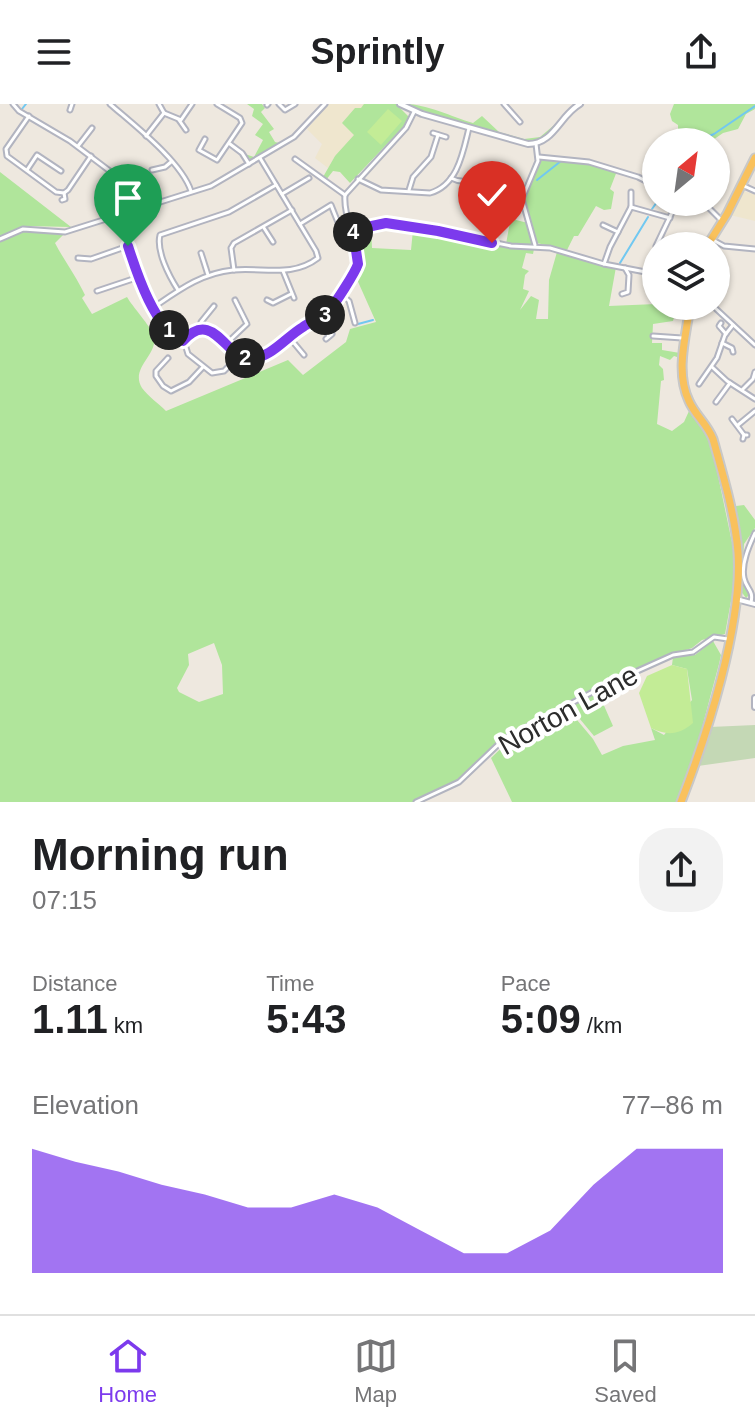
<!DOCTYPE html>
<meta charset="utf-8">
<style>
body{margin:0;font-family:Helvetica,sans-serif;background:#f2f2f2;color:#202124;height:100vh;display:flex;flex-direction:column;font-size:30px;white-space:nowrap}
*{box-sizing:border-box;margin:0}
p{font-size:26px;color:#757577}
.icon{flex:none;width:44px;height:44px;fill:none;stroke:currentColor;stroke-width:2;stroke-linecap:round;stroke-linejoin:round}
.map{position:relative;height:698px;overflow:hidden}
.side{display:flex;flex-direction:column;background:#fff;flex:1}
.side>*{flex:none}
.needle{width:52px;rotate:29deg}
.buttons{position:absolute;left:642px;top:24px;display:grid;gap:16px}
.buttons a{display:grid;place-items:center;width:88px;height:88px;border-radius:50%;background:#fff;box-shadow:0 2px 6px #0004;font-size:40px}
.pin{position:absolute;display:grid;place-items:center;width:68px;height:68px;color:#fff;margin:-82px -34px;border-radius:50% 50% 50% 0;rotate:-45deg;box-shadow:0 0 8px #0007}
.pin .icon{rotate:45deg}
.km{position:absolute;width:40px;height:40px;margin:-20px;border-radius:50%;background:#222;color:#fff;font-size:22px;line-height:40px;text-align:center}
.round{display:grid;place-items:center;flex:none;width:84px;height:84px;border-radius:32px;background:#f2f2f2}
.head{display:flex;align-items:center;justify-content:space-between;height:136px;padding:0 32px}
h1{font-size:44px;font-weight:800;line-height:60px}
.stats{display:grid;grid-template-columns:repeat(3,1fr);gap:12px;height:136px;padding:8px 32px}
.stats div{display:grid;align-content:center}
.stats b{font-size:40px;font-weight:800}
.stats small{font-size:22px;font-weight:400}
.stats p{font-size:22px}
.chart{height:224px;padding:16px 32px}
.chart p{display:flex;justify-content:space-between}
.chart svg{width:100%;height:144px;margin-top:8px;fill:#7c3aed;opacity:.7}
header{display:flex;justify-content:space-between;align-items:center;height:104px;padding:0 32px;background:#fff;font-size:36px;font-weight:800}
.dock{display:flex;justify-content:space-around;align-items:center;height:112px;border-top:2px solid #e0e0e0;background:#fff;font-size:22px;color:#757577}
.dock a{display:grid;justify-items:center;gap:4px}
.dock .active{color:#7c3aed}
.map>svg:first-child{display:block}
.education{fill:#efe6ce}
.green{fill:#b0e59b;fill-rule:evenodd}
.cemetery{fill:#c4d8b5}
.pitch{fill:#c3ec96}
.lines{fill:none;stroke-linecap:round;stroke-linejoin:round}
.stream{stroke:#71c8f1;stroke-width:2}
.minor-casing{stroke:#b2b4c0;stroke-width:7}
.tertiary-casing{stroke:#b2b4c0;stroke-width:8}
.trunk-casing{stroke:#c8c8c8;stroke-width:11}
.minor{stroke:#fff;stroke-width:3}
.tertiary{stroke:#fff;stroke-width:4}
.trunk{stroke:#f9c15c;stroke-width:7}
.route-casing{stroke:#fff;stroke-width:16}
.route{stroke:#7c3aed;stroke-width:10}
.labels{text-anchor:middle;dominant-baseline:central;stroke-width:8;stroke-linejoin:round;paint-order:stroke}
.street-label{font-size:28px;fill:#2c2c2c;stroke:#fff}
</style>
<header><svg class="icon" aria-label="menu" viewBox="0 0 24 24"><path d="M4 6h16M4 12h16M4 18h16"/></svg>Sprintly<svg class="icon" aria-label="share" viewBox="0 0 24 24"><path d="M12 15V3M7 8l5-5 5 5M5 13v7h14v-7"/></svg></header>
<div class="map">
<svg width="755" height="698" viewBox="0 0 755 698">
<rect width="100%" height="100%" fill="#eee8df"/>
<g class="education">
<polygon points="329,0 396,0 409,13 404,22 335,52 328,64 315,54 322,40 307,25"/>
<polygon points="742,87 755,90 755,117 730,111"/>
</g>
<g class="green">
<polygon points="247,0 262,0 265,4 261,8 274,25 269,28 275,38 279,39 251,56 245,50 254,53 263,36 255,31 263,20 252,12 254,5"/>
<polygon points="364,0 396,0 409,13 404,22 350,79 340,68 333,67 326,76 323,73 335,52 354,31 342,19 355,4 361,4"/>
<path d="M405,0C427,0 452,13 473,19L482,12L499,28L524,35L540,33L559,17L545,33L530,38L423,8Z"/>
<polygon points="674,0 755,0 755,5 746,10 738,25 723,29 710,38 683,38 678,32 678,21 672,17 670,10"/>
<path d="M540,56L585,58L617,67L610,85L614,88L611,105L604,106L596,102L578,132H574L567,146L537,139C533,126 523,107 524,94C525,81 536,67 540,56Z"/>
<polygon points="0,68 71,123 27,122 0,133"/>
<polygon points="488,109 528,119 534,140 532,142 506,140 510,118 488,112"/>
<path d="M371,123L372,144L411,146L413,126L506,143L534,145L533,150L526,149L522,164L529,167L525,171L523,185L529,187L520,206L531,192L539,196L536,215H548L549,176L557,148L616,163L609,202L656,200V202H677L673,217L653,220L652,239H662V246L680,249V254L674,252L670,256L660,252L659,261L663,265L664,276L661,277L657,320L672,327L684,318L689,307L703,321L712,343L734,448L733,486L725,530L702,536L692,544L662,554L503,633L457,678L413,698H0V138L23,127L64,130L55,139C65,158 76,172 85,191L82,194L92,210L127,193C132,202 151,223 153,230C161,250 129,263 142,284C148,292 159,300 166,307L288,256L303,271L346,238L350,225L376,218L355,171L360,162L357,128ZM214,539L222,561L223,590L199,598L179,588L177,584L189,561L188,550Z"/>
<polygon points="732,393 736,402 744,401 755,416 755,424 744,440 742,472 751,489 746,494 740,486"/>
<polygon points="713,537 721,551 719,560 695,650 676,698 512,698 491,654 515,631 567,604 593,635 602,651 623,642 655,636 651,624 664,631 692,596 687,565 672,561 673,553 695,551"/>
<polygon points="598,588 613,622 594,632 570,603"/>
</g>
<polygon class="cemetery" points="755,621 755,654 698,662 710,623"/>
<g class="pitch">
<polygon points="388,5 402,17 381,41 367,28"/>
<path d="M672,561L687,565L693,619C679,631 667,632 651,624L639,589L647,572Z"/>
</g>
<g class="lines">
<g class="stream">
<polyline points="22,5 26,0"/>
<polyline points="680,38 698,37 714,30 755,2"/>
<polyline points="537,76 561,57"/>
<polyline points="652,105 657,98"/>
<polyline points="620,159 648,113"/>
<polyline points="358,220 373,216"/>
</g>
<g class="minor-casing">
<g id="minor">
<polyline points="13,0 19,7 70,37 127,80 137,102"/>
<path d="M110,0C134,21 181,57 191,87"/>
<polyline points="279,0 285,6 295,0"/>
<polyline points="504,0 520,18"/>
<polyline points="267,1 268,0"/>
<polyline points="70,6 72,0"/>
<polyline points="164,9 181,16 192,0"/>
<polyline points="29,12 6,45 7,52 56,88 64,89 68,86 91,52"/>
<polyline points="179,16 186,26"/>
<polyline points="433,29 446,33"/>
<polyline points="146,32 164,9 159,0"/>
<polyline points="205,35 199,46 217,56 242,19 240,14 217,0"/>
<polyline points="230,40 242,49 249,60"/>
<polyline points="78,42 92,24"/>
<polyline points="539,53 589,58 638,73 656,82"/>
<polyline points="295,55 345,91"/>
<polyline points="27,66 37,51 61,67"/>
<polyline points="152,66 165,63 171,58"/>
<path d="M451,74C468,83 477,70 495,72L496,66"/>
<path d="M358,75L381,86L430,89C458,81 463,48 469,24"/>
<polyline points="494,82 495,72"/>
<polyline points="744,82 755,87"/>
<polyline points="100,86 115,71"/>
<polyline points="409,86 413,73 431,53 438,31"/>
<polyline points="282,90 309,74"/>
<polyline points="345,91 406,24 414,8"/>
<polyline points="62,96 65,95 64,89"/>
<polyline points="695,98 708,103 720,115"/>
<polyline points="631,103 631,88"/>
<polyline points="468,108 476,85 474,75"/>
<path d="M118,110C128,140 152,227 184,237"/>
<polyline points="300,120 331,101 339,121 350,133"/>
<polyline points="603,121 618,128"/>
<polyline points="264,124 273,138"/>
<polyline points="353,126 379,119 428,125 511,142 550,144 604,160 656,170"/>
<polyline points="0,135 23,125 65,128 211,82 294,33 325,0"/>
<polyline points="711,135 724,142 755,145"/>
<polyline points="535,141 522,95 538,57 536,40"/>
<polyline points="656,142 677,98"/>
<polyline points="201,149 208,171"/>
<polyline points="78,154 91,155 128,142"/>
<polyline points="604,160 610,143 631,103 670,114"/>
<polyline points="234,166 231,144 234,139 292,106"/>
<polyline points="283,167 294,194"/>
<path d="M178,186C169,172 156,147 160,131L229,108L276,81"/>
<polyline points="97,187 139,173"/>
<polyline points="340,189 349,197 355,219"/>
<polyline points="622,190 628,188 629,171 625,164"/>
<polyline points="267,196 273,199 291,190"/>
<polyline points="713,202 755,241"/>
<path d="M154,203C179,186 202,169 233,166C263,163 292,174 318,154L316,147L260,54"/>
<polyline points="319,215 329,232"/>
<polyline points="721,219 719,222 726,230"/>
<polyline points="201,227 201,218 214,202"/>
<polyline points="653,232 682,234"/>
<polyline points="289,233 304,251"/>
<polyline points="326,235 332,230"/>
<path d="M184,237L193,228L204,227L214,229L245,254H253L266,250L300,224L326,210L358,160C358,137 343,113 345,91"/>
<polyline points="184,237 188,250 212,269 224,267 240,251"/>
<polyline points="227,239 247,220 235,196"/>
<polyline points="722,239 732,244 733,248"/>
<polyline points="168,254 156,267 156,272 163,282 171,287 189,278 203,263"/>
<polyline points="712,263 727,277 755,295"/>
<polyline points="699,280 717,254 725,231 733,221"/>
<polyline points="742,286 753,275 755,268"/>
<polyline points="716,298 730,279"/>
<polyline points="732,315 744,331"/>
<polyline points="738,321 755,307"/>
<polyline points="743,335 744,331 747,331"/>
<path d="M751,498C754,486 746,485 744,474C741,460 749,442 755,429"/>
<polyline points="416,698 459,678 504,635 604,582 673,551 693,548 714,533 728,535"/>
</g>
</g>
<g class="tertiary-casing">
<g id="tertiary">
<path d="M400,0L422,10L528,40C554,40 560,11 580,0"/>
<polyline points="736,495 755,500"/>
<polyline points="755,594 755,603"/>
</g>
</g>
<g class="trunk-casing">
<g id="trunk">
<polyline points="707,142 727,110 755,54"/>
<path d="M681,698C707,631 743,520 738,448C735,411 723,371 713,335C707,320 695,311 689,297C675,268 686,232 690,202"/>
</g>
</g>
<use href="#minor" class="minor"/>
<use href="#tertiary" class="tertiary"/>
<use href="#trunk" class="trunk"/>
</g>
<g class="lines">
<g class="route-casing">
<path id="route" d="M128,142C137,170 155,225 183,237C213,203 226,255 250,255C271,254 286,233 303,223C311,217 322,215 329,207C336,198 355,169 358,160L353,126L386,119L438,127L492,139"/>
</g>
<use href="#route" class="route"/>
</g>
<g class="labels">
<g class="street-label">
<text transform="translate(568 606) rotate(-29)">Norton Lane</text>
</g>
</g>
</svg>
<div class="buttons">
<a><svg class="needle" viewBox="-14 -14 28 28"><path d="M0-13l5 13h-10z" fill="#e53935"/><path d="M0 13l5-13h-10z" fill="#757577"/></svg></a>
<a><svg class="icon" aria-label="layers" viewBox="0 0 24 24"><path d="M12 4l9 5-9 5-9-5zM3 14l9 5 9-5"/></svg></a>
</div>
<div class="pin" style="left:128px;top:142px;background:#1e9e55"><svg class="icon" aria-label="arrive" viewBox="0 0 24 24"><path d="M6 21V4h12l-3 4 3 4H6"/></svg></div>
<div class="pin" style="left:492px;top:139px;background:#d93025"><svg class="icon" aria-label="check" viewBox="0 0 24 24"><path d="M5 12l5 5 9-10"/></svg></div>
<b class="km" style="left:169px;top:226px">1</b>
<b class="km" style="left:245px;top:254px">2</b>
<b class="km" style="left:325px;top:211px">3</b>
<b class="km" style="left:353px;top:128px">4</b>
</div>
<section class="side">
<div class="head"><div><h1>Morning run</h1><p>07:15</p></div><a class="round"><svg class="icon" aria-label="share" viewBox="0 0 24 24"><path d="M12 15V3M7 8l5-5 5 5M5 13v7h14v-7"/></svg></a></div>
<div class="stats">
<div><p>Distance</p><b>1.11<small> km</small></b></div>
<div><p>Time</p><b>5:43</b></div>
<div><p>Pace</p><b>5:09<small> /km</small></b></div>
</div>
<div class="chart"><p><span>Elevation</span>77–86 m</p>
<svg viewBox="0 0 160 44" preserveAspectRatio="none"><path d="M0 44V6L10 10L20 13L30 17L40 20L50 24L60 24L70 20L80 24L90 31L100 38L110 38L120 31L130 17L140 6L150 6L160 6V44z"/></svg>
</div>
</section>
<nav class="dock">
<a class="active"><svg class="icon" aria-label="home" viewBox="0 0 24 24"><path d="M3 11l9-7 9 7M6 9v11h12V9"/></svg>Home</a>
<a><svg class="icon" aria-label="map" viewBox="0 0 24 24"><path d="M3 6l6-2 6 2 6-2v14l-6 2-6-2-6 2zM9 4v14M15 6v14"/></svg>Map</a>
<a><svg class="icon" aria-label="saved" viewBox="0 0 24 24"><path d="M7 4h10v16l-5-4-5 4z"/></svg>Saved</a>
</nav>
